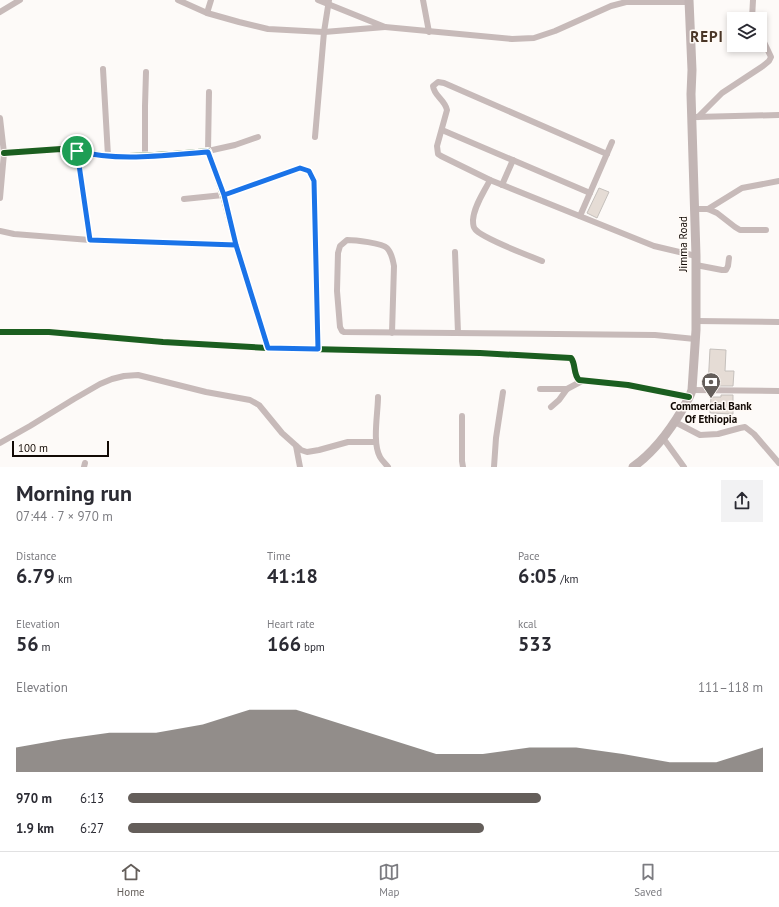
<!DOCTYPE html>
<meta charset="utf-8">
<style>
body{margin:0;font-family:"PT Sans",sans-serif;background:#f2f2f3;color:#2b2b33;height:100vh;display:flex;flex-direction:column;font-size:15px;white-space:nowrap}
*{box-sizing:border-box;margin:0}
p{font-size:13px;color:#7c7c81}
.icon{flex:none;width:22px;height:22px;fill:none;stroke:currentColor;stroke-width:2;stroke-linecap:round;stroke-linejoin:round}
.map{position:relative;height:467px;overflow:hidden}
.drawer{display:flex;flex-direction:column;background:#fff;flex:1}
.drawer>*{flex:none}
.buttons{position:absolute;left:727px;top:12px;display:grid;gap:8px}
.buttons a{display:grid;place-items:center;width:40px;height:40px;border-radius:0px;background:#fff;box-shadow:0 2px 6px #0003;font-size:20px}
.scale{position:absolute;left:12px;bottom:10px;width:97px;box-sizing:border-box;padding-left:4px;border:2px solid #120a05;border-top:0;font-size:11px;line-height:14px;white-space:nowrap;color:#120a05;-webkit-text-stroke:3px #fffaf6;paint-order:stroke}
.pin{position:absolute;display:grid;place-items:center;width:34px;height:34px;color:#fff;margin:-17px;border:2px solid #fff;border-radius:50%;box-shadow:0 1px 4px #0007}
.round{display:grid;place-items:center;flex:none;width:42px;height:42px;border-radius:0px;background:#f2f2f3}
.head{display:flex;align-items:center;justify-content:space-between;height:68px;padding:0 16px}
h1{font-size:22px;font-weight:700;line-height:30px}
.figures{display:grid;grid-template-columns:repeat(3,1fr);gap:6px;height:68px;padding:4px 16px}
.figures div{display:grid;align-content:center}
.figures b{font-size:20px;font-weight:700}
.figures small{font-size:11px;font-weight:400}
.figures p{font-size:11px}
.chart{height:112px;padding:8px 16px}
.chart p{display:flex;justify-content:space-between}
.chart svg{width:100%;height:72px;margin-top:4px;fill:#645e5a;opacity:.7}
ul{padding:0 16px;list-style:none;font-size:13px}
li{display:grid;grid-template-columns:64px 48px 1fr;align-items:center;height:30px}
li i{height:10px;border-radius:5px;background:#645e5a}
.tabs{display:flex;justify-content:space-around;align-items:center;height:56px;border-top:1px solid #e1e1e2;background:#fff;font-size:11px;color:#7c7c81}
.tabs a{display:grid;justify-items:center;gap:2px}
.tabs .active{color:#645e5a}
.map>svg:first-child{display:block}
.building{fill:#e5dcd5;stroke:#c5c0bc}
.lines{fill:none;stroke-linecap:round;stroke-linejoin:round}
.minor{stroke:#c7bab9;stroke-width:6}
.highway{stroke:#c2b5b4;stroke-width:9}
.cycleway-casing{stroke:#fffaf6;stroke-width:8}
.cycleway{stroke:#1b5e20;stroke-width:6}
.route-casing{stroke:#fff;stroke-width:8}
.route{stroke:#1a73e8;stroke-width:5}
.labels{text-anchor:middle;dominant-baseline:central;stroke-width:3;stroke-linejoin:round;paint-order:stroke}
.street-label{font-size:11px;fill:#120a05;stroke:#fffaf6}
.poi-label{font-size:11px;font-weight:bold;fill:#120a05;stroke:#fffaf6}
.district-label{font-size:15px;font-weight:bold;letter-spacing:1px;fill:#4a3627;stroke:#fffaf6}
</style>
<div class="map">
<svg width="779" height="467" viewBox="0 0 779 467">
<rect width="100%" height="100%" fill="#fdfaf8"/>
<g class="building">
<polygon points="599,188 609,192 597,218 587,213"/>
<polygon points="710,349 726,350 725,371 734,371 733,386 708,386"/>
<polygon points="721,395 733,395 733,414 710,413 711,397 721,397"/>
</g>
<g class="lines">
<g class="minor">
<polyline points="178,0 207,13 239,22 268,29 324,32 385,27 318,0"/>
<polyline points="423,0 429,32"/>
<polyline points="0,12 20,0"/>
<polyline points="207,13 211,0"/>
<polyline points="752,19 753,0"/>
<polyline points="385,27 512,39 534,38 555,31 611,6 626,2 689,2"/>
<polyline points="103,69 108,156"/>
<polyline points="209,92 208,151 235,145 258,137"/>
<polyline points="696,117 779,115"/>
<polyline points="698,117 722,93 763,66 769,61 771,57 763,40 760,37"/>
<polyline points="0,118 4,153 0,198"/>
<polyline points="442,130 590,193"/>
<polyline points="315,137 324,32 329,0"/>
<polyline points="77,151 90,240"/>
<path d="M4,153L61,149C78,149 93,156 110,156C143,157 176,154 208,151L223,195L236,245L268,348"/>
<path d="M607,154L444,83L438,82L433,86C434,96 445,100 447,110L437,146L438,154L441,156L490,180L654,246L696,256"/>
<polyline points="145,157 145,106 146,72"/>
<path d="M490,180C484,192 474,206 473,220C473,223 473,227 475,229C481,238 530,256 542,261"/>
<polyline points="502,185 513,160"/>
<polyline points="184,199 223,195 301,168 309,171 314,181 318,349"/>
<polyline points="695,209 708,209 717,213 735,227 740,230 766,230"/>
<polyline points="708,209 742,188 779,181"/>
<polyline points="580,216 612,142"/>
<polyline points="0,231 14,234 90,240 236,245"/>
<polyline points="455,252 458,333"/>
<polyline points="696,265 722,270 726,270 728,266 729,258"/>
<polyline points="696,321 779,322"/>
<path d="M0,332H49L163,342L268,348L480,353L571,358C576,364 573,374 579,380L628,385L689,397"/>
<path d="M392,333L394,266C393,260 391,252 387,248C382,243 355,240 347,240L340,246L338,253L337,291L340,327L342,331L344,332L655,335L695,339"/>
<polyline points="540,389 567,389"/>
<polyline points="692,390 779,391"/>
<path d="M378,397C378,413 372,443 380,457C382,461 386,464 388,467"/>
<polyline points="551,407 559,400 567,389 582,381"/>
<polyline points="462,416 462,461 463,467"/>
<polyline points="675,422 700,435 718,434 740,428 745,427 754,434 779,463"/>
<polyline points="663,438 684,467"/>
<polyline points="0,443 30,426 74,399 100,384 112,379 124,376 138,375 206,392 250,400 259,405 282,433 301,450 307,452 319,450 348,442 376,442"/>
<polyline points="296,446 300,467"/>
<polyline points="84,467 85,463"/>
<polyline points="494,467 496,438 503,392"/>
</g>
<path class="highway" d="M633,467C654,452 669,432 682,410C686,403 690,397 692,390L696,330V256L691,94L692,70L689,0"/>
<g class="cycleway-casing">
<g id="cycleway">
<path d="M4,153L61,149C78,149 93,156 110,156C143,157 176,154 208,151L223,195L236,245L268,348"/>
<path d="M0,332H49L163,342L268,348L480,353L571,358C576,364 573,374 579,380L628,385L689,397"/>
</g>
</g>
<use href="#cycleway" class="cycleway"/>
</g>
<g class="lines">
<g class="route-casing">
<path id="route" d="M77,151C119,162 166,155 208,152L224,195L236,245L268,348L318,349L314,181L309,171L300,168L224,195L236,245L90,240L77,151"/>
</g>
<use href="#route" class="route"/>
</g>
<defs>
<g id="bank-pin" transform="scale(1)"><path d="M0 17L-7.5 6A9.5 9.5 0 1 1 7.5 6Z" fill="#645e5a" stroke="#fffaf6"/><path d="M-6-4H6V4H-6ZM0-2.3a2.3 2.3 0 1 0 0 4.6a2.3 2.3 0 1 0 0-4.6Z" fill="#fff"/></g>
</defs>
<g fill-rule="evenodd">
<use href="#bank-pin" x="711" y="382"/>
</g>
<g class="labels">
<g class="street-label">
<text transform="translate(683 244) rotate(-90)">Jimma Road</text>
</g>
<g class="poi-label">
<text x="711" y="406">Commercial Bank<tspan x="711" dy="13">Of Ethiopia</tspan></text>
</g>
<g class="district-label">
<text x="707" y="36">REPI</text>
</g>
</g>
</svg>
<div class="buttons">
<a><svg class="icon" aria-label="layers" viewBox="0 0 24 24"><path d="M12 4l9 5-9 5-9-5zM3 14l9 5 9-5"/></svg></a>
</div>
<div class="scale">100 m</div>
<div class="pin" style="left:77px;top:151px;background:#1e9e55"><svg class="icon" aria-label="arrive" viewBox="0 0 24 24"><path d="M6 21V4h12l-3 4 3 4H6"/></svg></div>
</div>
<section class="drawer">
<div class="head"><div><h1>Morning run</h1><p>07:44 · 7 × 970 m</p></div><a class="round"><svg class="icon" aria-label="share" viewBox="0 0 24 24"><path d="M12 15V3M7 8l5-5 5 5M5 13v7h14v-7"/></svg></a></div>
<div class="figures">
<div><p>Distance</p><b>6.79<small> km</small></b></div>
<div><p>Time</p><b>41:18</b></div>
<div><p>Pace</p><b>6:05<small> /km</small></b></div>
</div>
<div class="figures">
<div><p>Elevation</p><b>56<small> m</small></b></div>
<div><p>Heart rate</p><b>166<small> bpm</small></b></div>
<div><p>kcal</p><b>533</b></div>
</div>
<div class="chart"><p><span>Elevation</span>111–118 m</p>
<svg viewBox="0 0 160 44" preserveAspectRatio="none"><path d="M0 44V29L10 24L20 20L30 20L40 15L50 6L60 6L70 15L80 24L90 33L100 33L110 29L120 29L130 33L140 38L150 38L160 29V44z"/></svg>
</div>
<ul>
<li><b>970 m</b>6:13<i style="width:65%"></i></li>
<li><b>1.9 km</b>6:27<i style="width:56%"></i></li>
</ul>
</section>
<nav class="tabs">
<a class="active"><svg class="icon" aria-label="home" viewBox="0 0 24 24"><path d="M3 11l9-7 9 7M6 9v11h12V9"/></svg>Home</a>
<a><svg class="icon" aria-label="map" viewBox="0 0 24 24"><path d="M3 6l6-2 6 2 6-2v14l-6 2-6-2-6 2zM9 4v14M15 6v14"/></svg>Map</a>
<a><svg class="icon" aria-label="saved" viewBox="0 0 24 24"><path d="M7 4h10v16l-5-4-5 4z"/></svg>Saved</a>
</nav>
